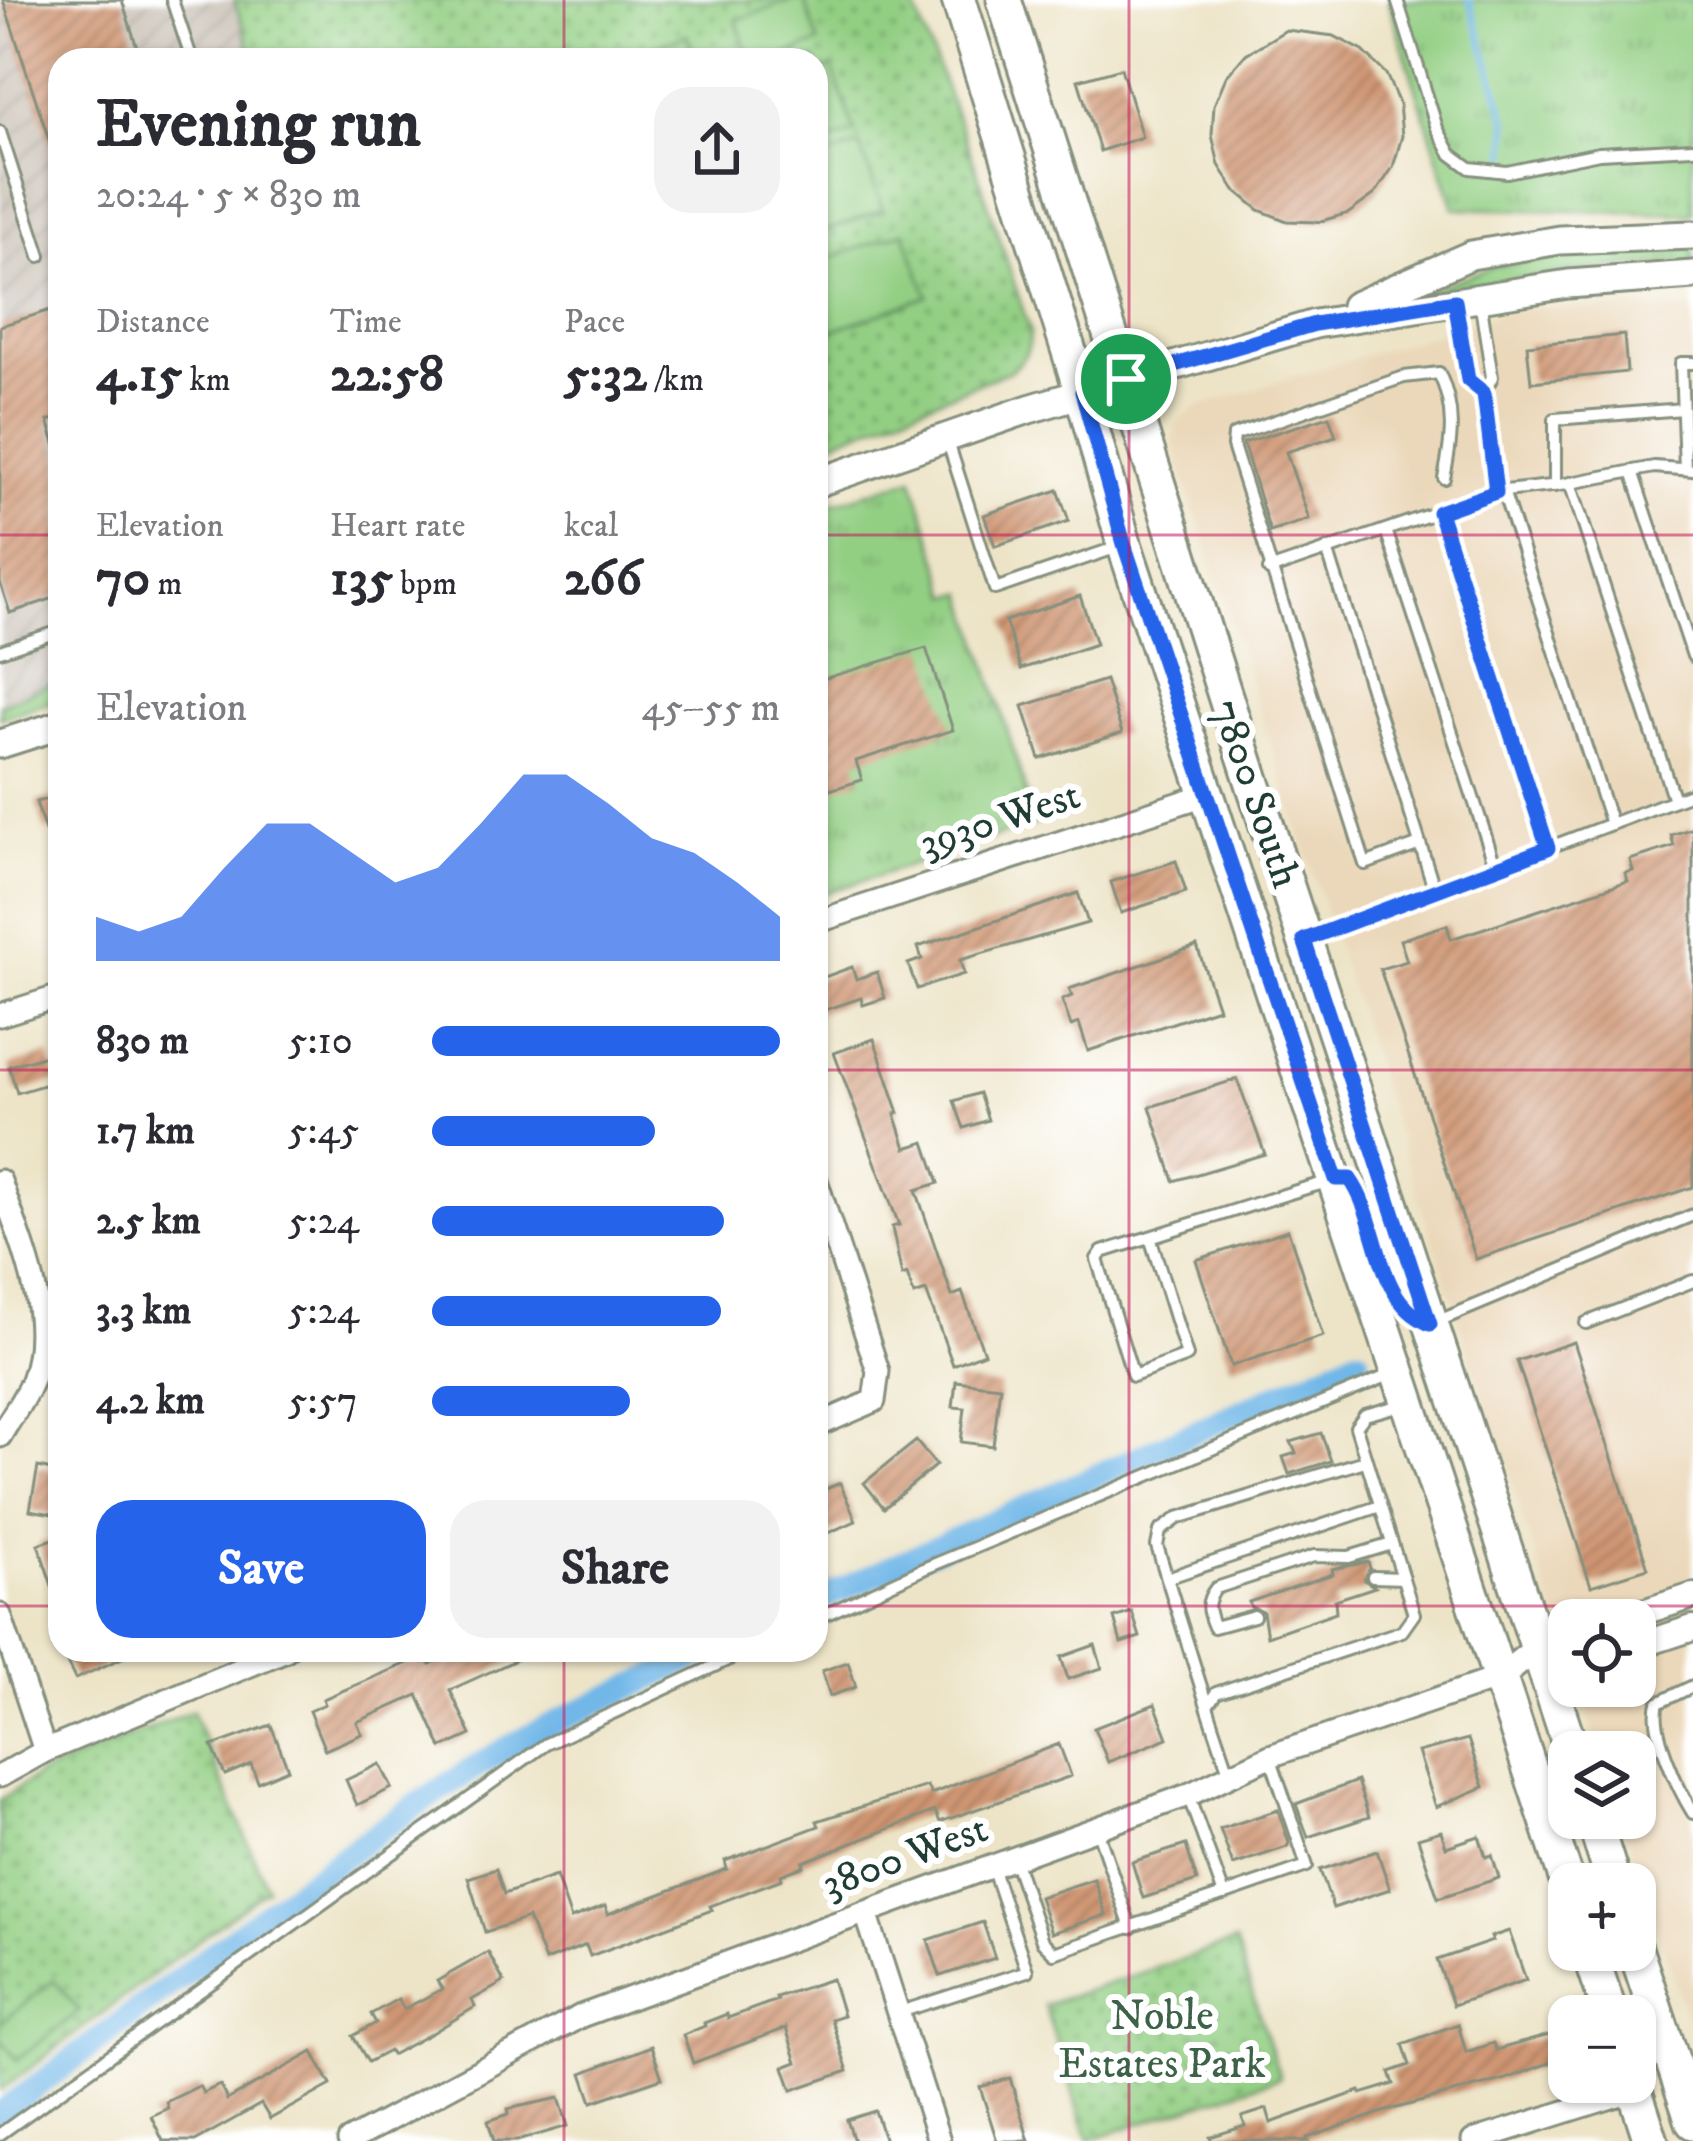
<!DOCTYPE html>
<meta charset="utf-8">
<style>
body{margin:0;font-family:"IM FELL DW Pica",serif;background:#f2f2f3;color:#2b2b33;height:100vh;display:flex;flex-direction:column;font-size:45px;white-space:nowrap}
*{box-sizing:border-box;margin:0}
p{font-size:39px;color:#7c7c81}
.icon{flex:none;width:66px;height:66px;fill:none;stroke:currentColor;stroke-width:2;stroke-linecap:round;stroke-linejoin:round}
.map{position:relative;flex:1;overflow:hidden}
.panel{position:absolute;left:48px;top:48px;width:780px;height:1614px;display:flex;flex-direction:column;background:#fff;border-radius:36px;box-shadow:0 3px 9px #0004}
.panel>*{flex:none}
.controls{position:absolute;left:1548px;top:1599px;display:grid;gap:24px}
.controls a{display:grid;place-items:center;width:108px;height:108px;border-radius:24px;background:#fff;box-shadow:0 3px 9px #0004;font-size:60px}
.pin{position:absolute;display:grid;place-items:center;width:102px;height:102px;color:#fff;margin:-51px;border:6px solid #fff;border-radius:50%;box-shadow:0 3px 12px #0007}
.round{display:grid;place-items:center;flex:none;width:126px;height:126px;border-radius:36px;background:#f2f2f3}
.headline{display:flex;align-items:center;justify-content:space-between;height:204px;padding:0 48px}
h1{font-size:66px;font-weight:700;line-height:90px}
.figures{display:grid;grid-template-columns:repeat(3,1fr);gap:18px;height:204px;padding:12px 48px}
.figures div{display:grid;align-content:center}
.figures b{font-size:51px;font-weight:700}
.figures small{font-size:33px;font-weight:400}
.figures p{font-size:33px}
.chart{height:336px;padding:24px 48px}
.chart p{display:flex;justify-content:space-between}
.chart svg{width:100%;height:216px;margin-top:12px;fill:#2563eb;opacity:.7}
.action{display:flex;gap:24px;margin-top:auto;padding:24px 48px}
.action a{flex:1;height:138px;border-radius:36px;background:#2563eb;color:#fff;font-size:48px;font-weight:700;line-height:138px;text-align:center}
.action a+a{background:#f2f2f3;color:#2b2b33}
ul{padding:0 48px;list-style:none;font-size:39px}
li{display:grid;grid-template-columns:192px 144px 1fr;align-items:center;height:90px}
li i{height:30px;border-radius:15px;background:#2563eb}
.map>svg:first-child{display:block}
.built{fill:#ebd8ba}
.industrial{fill:url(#industrial-furrows)}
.grass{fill:url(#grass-tufts);stroke:#59865c;stroke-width:3}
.park{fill:url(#park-dots);stroke:#59865c;stroke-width:3}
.pitch{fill:#93cf83;stroke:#59865c;stroke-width:3}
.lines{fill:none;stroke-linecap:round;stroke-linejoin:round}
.stream{stroke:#71b7e8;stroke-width:6}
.canal{stroke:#71b7e8;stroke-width:24}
.building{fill:url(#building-hatch)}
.service-casing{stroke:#86907e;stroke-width:16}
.minor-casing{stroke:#86907e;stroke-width:27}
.tertiary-casing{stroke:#86907e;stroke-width:30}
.secondary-casing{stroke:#86907e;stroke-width:33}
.primary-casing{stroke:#86907e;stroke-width:39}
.service{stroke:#fff;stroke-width:10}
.minor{stroke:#fff;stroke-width:21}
.tertiary{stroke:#fff;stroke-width:24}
.secondary{stroke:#fff;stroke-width:27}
.primary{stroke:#fff;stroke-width:33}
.route-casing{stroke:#fff;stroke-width:24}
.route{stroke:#2563eb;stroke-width:15}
.grid{fill:none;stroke:#c2185b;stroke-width:3;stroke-opacity:0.55}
.labels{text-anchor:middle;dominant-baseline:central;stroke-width:12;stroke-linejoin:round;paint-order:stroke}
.street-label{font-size:42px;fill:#1f3d34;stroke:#fff}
.park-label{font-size:42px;fill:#3c6248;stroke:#fff}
</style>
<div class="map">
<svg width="1693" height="2141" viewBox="0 0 1693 2141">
<defs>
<pattern id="industrial-furrows" width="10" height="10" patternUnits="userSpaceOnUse" patternTransform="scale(3)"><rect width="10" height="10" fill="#cbc3b8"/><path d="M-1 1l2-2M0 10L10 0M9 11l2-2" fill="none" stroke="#aea89f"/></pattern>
<pattern id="grass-tufts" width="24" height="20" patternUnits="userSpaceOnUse" patternTransform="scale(3)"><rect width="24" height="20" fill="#93cf83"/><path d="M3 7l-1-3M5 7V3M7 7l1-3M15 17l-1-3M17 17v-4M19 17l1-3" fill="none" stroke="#77a96c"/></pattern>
<pattern id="park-dots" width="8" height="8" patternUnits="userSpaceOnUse" patternTransform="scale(3)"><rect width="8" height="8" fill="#93cf83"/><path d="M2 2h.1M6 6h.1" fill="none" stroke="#77a96c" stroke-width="1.8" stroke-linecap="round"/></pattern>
<pattern id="building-hatch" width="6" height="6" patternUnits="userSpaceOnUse" patternTransform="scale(3)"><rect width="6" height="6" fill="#d09673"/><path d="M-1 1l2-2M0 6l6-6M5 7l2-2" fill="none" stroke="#a87c5f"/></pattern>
</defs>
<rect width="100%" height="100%" fill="#fff"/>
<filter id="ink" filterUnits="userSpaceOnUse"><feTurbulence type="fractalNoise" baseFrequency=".00833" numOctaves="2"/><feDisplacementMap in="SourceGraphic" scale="24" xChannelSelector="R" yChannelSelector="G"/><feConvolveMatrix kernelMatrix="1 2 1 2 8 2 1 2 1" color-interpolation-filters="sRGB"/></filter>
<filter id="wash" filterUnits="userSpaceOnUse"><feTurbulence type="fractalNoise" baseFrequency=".004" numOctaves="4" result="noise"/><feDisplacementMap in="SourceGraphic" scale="48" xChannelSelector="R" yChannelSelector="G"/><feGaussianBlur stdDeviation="2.7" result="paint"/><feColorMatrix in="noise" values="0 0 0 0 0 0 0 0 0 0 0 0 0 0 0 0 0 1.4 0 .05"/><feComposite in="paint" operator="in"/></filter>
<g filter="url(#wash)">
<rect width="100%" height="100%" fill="#ede4c7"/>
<polygon class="built" points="1521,308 1693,309 1693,2037 1621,1818 1635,1818 1635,1752 1600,1752 1578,1686 1635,1686 1635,1620 1569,1620 1569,1659 1172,442 1176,423 1195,407"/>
<polygon class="industrial" points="0,0 234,0 254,60 60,60 60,699 0,718"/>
<g class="grass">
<polygon points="1388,0 1693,0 1693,214 1454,208"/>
<path d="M1693,246V264C1600,264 1511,280 1420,298L1421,293L1492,267L1574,252Z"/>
<polygon points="913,478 950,596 965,593 1036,824 816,896 816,509"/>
<polygon points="60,679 60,699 0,718 0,705"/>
</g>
<g class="park">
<path d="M234,0H912L976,168L1030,331C1030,351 1025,359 1010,371L816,448V60H254Z"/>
<polygon points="192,1711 267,1888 0,2091 0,1800 38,1775"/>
<polygon points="1235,1942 1280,2077 1089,2140 1044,2005"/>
</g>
<g class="pitch">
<polygon points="793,0 804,0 819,43 771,60 750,60 736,20"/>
<polygon points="687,35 695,60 620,60 620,59"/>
<polygon points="832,67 855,132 816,146 816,73"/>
<polygon points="860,145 883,210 816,234 816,161"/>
<polygon points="904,232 928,296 831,331 816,290 816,263"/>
<polygon points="54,1980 79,2011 17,2060 0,2038 0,2023"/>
</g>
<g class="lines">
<polyline class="stream" points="1469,0 1508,123 1507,157"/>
<g class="canal">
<polyline points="816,1601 1358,1359"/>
<path d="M0,2113C158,1999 309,1872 474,1768C549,1721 632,1688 712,1650"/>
</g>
</g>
<g id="blocks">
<g class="building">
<polygon points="3,0 122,0 141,60 60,60 60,163 57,164"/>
<polygon points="1286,30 1334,36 1363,51 1386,74 1399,104 1402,136 1393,167 1375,194 1349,213 1318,222 1287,221 1259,210 1235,190 1219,165 1212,135 1214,105 1226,77 1246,54"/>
<polygon points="1121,68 1142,137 1100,151 1078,80"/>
<polygon points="60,307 60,417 48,421 60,459 60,596 10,613 0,582 0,326"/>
<polygon points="1624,335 1627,372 1531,382 1527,345"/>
<polygon points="1329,416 1336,436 1286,452 1309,519 1270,532 1243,443"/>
<polygon points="1058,490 1069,521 995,546 984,515"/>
<polygon points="1080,596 1096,644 1021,669 1005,621"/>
<polygon points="926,648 953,730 856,761 862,780 830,790 824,772 816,775 816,681"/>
<polygon points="1105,680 1122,733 1040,759 1023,706"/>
<polygon points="60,795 60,827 45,831 36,802"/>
<polygon points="1693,828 1693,1187 1476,1259 1380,969 1407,961 1400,940 1447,925 1451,939 1628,881 1625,873 1633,871 1630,860 1674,846 1671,835"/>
<polygon points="1176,861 1186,892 1121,913 1111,882"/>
<polygon points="1078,893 1088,923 960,960 964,974 917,989 908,964 922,959 918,947"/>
<polygon points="1197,946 1218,1008 1088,1051 1079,1023 1071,1026 1062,1000 1072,996 1069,989"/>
<polygon points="852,967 856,979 877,972 885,998 863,1005 861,998 816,1013 816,980"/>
<polygon points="874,1039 899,1113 895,1114 906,1148 925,1142 939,1183 916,1190 952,1296 962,1292 984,1353 953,1365 926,1291 914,1295 907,1274 902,1276 892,1227 899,1225 834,1053"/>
<polygon points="49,1054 57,1081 17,1093 9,1066"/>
<polygon points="1237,1079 1265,1154 1174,1181 1150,1107"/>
<polygon points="979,1093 988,1120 964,1128 954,1101"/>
<polygon points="1288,1230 1323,1336 1231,1366 1196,1260"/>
<polygon points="1574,1342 1648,1568 1591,1586 1517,1361"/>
<polygon points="956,1381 1000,1386 993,1446 961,1442 965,1408 953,1407"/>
<polygon points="1321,1433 1331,1461 1289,1474 1283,1457 1296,1453 1291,1442"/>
<polygon points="916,1441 936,1465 884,1508 864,1483"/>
<polygon points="38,1467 60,1472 58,1515 30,1510"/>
<polygon points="840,1483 856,1521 816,1538 816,1493"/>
<polygon points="60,1537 60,1599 57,1600 38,1544"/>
<polygon points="1368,1562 1370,1568 1364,1580 1375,1587 1335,1600 1336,1612 1267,1636 1263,1612 1251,1607 1249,1602 1333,1574 1332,1569"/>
<polygon points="1132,1612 1140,1637 1121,1643 1114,1618"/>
<polygon points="1095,1645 1102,1668 1068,1679 1061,1657"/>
<polygon points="61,1650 140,1650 75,1679"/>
<polygon points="461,1650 538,1650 450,1690 471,1735 442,1748 418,1695 357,1722 362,1734 325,1750 309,1711 325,1704 323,1699 426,1655 430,1664"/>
<polygon points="848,1662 856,1687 830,1696 822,1671"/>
<polygon points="1155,1704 1168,1738 1108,1762 1094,1728"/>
<polygon points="271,1725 288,1769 258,1782 251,1764 225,1775 212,1746"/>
<polygon points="1468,1739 1484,1787 1436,1807 1418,1752"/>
<polygon points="1059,1744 1071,1776 940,1822 935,1811 803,1862 804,1866 781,1875 782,1879 710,1906 712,1910 590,1956 586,1945 545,1961 528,1918 485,1932 468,1878 496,1869 504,1894 556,1876 571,1919 605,1906 608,1914 727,1869 725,1861 819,1826 817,1821 927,1786 931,1794"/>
<polygon points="380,1764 392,1788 357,1805 346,1780"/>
<polygon points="1357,1781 1369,1817 1308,1837 1296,1804"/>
<polygon points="1278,1810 1289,1843 1287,1847 1233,1865 1220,1829"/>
<polygon points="1441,1831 1446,1847 1479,1836 1486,1857 1492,1855 1499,1878 1438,1898 1418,1838"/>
<polygon points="1186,1845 1197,1881 1143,1898 1132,1862"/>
<polygon points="1377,1851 1390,1889 1333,1908 1320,1870"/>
<polygon points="1094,1879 1106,1915 1051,1933 1039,1897"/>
<polygon points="983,1922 995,1958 940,1976 928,1940"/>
<polygon points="1509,1931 1526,1980 1453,2005 1437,1960 1493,1941 1491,1937"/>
<polygon points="488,1952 504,1982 472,2000 475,2007 434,2032 391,2055 389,2051 368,2062 353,2036 376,2023 371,2014 398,1999 404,2009 442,1989 437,1981"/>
<polygon points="832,1979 843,2015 831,2019 848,2071 792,2090 784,2067 797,2062 786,2028 693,2063 683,2035 705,2026 704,2023 727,2014 728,2018 777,2000 776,1997"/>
<polygon points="1458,2024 1466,2052 1493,2043 1496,2050 1560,2032 1567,2052 1553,2057 1554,2061 1506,2079 1389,2110 1307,2138 1308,2141 1211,2141 1210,2137 1245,2126 1242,2117 1267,2109 1271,2123 1360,2091 1361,2094 1394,2084 1390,2072 1410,2065 1403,2044"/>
<polygon points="651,2046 662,2078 592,2102 582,2073"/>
<polygon points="313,2052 331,2085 270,2119 261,2104 195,2141 163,2141 151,2116 168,2108 166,2102 199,2086 203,2093 220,2085 227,2100"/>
<polygon points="1010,2078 1029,2141 997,2141 980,2087"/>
<polygon points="559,2098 568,2126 517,2141 494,2141 488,2121 509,2114 508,2109"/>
<polygon points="875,2111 885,2141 854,2141 847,2120"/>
</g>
</g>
</g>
<g filter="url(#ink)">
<use href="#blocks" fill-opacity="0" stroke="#86907e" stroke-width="3"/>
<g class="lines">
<g class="service-casing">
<g id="service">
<polyline points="172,0 192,60"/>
<polyline points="1397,0 1437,128 1451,154 1470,168 1507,172 1599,153 1693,148"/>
<polyline points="0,132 40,256"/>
<polyline points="1480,299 1492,377 1484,393 1496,492"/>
<polyline points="1455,302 1469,380 1484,393"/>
<polyline points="947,439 995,589 1118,547"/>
<polyline points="1685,469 1681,363 1693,363"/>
<polyline points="1632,471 1693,656"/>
<polyline points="1570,483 1674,800"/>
<polyline points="1555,486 1555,419 1683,409"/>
<polyline points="1503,491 1611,824"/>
<polyline points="1439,512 1548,848"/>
<polyline points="1386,530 1496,868"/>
<polyline points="1327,549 1435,891"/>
<polyline points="1269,570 1496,492 1560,485 1654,467 1693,470"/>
<polyline points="0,651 60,631"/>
<path d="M1420,844L1365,864L1233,446L1234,435L1404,377L1439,373C1456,409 1452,440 1444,478"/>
<polyline points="1309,938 1693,793"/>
<polyline points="1150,1237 1187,1356 1133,1376 1097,1259 1102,1252 1306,1188 1328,1182"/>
<polyline points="1436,1322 1693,1215"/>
<polyline points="1586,1323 1693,1281"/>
<polyline points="1373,1577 1403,1578"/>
<polyline points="1167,1578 1157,1546 1160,1531 1178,1518 1365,1461"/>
<path d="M1254,1616L1214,1627C1207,1611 1205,1602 1216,1588L1314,1556L1349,1557L1392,1544"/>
<polyline points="816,1619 923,1569 1392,1374"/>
<path d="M1693,1686L1658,1703C1650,1730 1678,1789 1693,1813"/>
<polyline points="1207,1706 1167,1578 1380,1506"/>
<polyline points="1229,1772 1207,1706 1216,1693 1402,1631 1414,1614 1356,1427 1365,1415 1405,1404"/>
<polyline points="1188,1795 1224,1895"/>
<polyline points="1097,1829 1131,1928"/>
<polyline points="1014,1859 1042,1941 1054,1953 1307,1866 1270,1756"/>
<polyline points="897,2013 1027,1971 992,1867"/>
<polyline points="0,2134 546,1744 749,1650"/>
</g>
</g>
<g class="minor-casing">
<g id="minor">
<polyline points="816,922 1208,794"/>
<polyline points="0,1015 60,996"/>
<polyline points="816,1180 878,1371 874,1401 816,1426"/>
<path d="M0,1181C20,1241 56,1316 32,1380C25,1399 10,1418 0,1436"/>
<polyline points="0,1615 45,1751"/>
<polyline points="0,1776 45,1751 286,1650"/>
<polyline points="866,1913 939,2141"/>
<polyline points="349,2141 581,2016 1188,1795 1270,1756 1501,1677"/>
<polyline points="1473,2141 1634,2090"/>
</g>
</g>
<g class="tertiary-casing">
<g id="tertiary">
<polyline points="1618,1620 1693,1596"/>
<polyline points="1635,1647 1693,1628"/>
<polyline points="1501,1677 1538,1647 1569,1636"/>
</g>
</g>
<g class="secondary-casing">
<g id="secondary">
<polyline points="1355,306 1471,255 1560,240 1693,235"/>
<polyline points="816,483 1029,409 1315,324 1568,284 1693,275"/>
<polyline points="0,744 60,725"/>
</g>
</g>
<g class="primary-casing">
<g id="primary">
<polyline points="959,0 1082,393 1124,544 1569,1887"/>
<polyline points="1004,0 1248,768 1572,1752"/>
<polyline points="1593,1818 1614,1884"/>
<polyline points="1635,1949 1693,2122"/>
<polyline points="1589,1950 1611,2016"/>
<polyline points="1632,2082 1651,2141"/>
</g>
</g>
<use href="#service" class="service"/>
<use href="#minor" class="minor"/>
<use href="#tertiary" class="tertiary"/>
<use href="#secondary" class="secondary"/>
<use href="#primary" class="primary"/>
</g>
</g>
<g class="lines" filter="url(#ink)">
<g class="route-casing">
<path id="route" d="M1455,301L1468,380L1484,393L1496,492L1439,512L1548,848L1304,940L1430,1324C1373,1300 1382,1224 1350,1179H1336L1124,544L1082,392L1315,324Z"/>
</g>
<use href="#route" class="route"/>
</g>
<path class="grid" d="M564,0V60M1129,0V2141M0,535H60M816,535H1693M0,1070H60M816,1070H1693M0,1606H60M816,1606H1693M564,1650V2141"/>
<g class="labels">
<g class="street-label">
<text transform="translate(1255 794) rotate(71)">7800 South</text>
<text transform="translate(1000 820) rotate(-18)">3930 West</text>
<text transform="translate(905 1857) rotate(-20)">3800 West</text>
</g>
<g class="park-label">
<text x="1162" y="2017">Noble<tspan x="1162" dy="48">Estates Park</tspan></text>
</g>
</g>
</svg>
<div class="controls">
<a><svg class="icon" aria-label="locate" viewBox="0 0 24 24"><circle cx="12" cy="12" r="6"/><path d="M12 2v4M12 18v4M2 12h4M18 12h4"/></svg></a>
<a><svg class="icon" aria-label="layers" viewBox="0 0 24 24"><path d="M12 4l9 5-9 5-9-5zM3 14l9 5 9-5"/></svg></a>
<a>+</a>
<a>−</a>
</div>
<div class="pin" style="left:1126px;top:379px;background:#1e9e55"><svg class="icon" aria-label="arrive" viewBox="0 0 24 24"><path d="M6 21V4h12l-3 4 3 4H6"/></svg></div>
<section class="panel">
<div class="headline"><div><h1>Evening run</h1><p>20:24 · 5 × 830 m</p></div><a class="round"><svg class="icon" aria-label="share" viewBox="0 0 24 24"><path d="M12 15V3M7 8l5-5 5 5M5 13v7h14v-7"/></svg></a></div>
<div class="figures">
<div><p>Distance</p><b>4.15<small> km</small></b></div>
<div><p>Time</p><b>22:58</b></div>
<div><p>Pace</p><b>5:32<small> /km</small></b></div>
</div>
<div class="figures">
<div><p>Elevation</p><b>70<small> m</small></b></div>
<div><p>Heart rate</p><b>135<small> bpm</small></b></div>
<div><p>kcal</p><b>266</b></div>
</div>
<div class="chart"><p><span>Elevation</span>45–55 m</p>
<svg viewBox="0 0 160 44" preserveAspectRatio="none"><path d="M0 44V35L10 38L20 35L30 25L40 16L50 16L60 22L70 28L80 25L90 16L100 6L110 6L120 12L130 19L140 22L150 28L160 35V44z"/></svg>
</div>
<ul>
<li><b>830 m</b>5:10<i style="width:100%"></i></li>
<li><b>1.7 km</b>5:45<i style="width:64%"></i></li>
<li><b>2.5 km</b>5:24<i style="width:84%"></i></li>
<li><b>3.3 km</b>5:24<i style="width:83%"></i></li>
<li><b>4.2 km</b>5:57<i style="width:57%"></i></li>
</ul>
<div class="action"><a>Save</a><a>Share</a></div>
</section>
</div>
